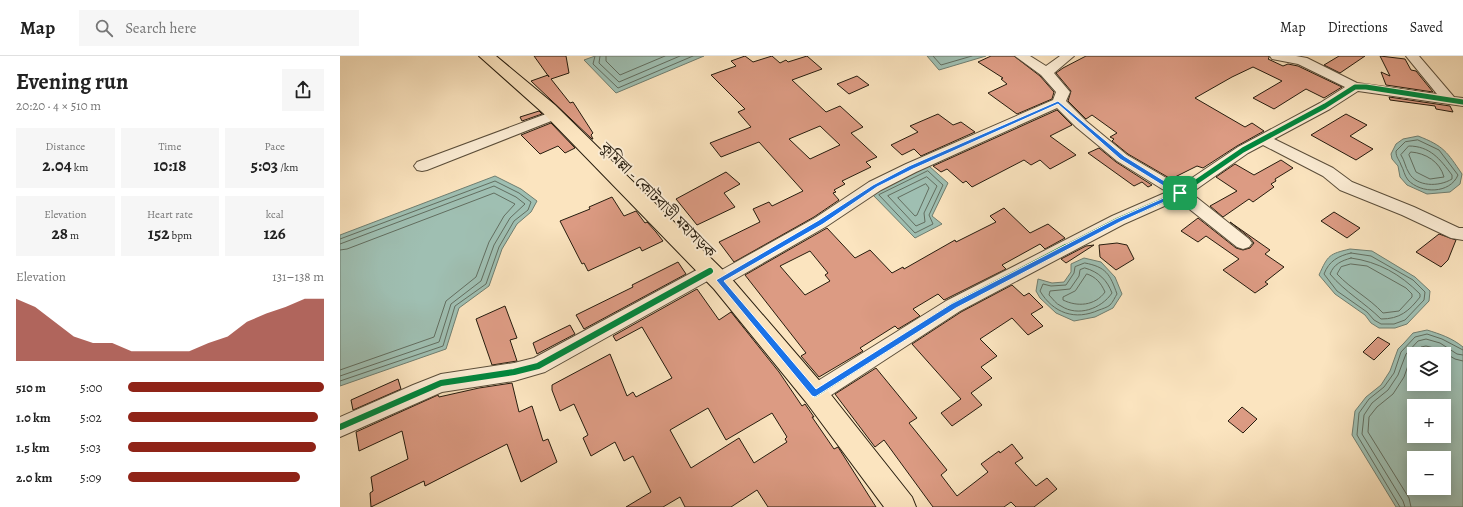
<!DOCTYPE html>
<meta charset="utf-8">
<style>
body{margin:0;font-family:Alegreya,"Noto Serif Bengali",serif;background:#f6f6f6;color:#222;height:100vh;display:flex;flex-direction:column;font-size:15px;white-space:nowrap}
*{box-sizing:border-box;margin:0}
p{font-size:13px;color:#767676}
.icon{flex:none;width:22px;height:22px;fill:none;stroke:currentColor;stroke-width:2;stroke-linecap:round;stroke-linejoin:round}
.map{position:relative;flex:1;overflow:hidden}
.sheet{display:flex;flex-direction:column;background:#fff;width:340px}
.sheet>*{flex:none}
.controls{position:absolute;left:1067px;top:291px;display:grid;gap:8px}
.controls a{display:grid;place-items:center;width:44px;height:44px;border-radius:0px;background:#fff;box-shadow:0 2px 10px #0003;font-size:20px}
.pin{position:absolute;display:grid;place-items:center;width:34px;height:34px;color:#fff;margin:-17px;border-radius:8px;box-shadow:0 2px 6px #0006}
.round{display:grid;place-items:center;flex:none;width:42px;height:42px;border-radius:0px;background:#f6f6f6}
.summary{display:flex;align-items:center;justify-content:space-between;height:68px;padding:0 16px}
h1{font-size:22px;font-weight:700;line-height:30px}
.figures{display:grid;grid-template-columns:repeat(3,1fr);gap:6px;height:68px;padding:4px 16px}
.figures div{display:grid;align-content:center;border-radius:0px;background:#f6f6f6;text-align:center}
.figures b{font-size:17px;font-weight:700}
.figures small{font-size:11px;font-weight:400}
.figures p{font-size:11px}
.chart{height:112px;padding:8px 16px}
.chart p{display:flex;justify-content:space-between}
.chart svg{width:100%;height:72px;margin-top:4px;fill:#8f2418;opacity:.7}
ul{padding:0 16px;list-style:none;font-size:13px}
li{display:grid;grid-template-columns:64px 48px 1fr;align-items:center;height:30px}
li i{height:10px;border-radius:5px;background:#8f2418}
header{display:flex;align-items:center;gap:24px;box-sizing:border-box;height:56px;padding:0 20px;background:#fff;border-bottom:1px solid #e0e0e0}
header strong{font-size:19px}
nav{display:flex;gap:22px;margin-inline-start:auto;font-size:14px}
.search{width:280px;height:36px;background:#f6f6f6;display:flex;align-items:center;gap:10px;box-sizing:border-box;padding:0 14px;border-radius:0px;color:#767676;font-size:15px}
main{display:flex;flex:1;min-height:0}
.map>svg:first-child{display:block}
.water{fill:#9fbfb2;stroke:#6f7e70;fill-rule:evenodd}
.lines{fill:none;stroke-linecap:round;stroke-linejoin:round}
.shore{stroke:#626e60;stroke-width:1}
.building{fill:#dc9b83;stroke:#261c0e;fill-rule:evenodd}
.street-casing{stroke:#5b4e3a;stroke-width:2}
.primary-casing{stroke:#261c0e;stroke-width:2}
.street{fill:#fcedd5;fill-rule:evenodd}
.primary{fill:#fbe4bf;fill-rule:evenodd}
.cycleway-far1-casing{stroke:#fcedd5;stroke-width:7}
.cycleway-casing{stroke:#fcedd5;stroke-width:9}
.cycleway-far1{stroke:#00873e;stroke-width:5}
.cycleway{stroke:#00873e;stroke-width:6}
.route{fill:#1a73e8;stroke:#fff;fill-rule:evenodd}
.labels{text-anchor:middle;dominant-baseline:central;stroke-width:4;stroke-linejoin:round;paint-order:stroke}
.street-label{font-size:16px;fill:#261c0e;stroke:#fcedd5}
</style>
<header>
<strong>Map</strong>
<div class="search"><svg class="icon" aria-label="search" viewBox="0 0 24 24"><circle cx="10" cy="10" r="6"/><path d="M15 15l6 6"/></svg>Search here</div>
<nav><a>Map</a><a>Directions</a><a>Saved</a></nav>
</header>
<main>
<section class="sheet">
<div class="summary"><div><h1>Evening run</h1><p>20:20 · 4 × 510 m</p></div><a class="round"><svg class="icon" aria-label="share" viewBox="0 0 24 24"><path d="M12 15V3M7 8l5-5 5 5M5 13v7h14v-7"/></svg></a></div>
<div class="figures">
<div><p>Distance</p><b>2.04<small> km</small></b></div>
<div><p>Time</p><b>10:18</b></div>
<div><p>Pace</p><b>5:03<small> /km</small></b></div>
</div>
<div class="figures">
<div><p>Elevation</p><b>28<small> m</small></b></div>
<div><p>Heart rate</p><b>152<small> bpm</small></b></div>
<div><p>kcal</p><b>126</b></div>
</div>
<div class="chart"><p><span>Elevation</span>131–138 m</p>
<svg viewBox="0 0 160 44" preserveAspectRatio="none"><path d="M0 44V6L10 11L20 20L30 29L40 33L50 33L60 38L70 38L80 38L90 38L100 33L110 29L120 20L130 15L140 11L150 6L160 6V44z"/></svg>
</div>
<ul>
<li><b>510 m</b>5:00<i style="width:100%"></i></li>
<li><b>1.0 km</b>5:02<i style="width:97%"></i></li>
<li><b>1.5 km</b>5:03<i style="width:96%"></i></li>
<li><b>2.0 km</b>5:09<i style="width:88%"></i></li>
</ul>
</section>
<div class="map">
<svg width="1123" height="451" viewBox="0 0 1123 451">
<rect width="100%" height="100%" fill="#fbe4bf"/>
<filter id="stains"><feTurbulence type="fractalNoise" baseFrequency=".005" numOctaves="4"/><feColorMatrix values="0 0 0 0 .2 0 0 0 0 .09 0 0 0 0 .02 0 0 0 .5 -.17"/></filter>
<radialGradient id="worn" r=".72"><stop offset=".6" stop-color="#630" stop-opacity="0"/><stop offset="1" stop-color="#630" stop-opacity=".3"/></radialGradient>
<g class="water">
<polygon points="255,0 364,0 276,37 244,4"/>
<polygon points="587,0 646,0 599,14"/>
<path d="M1078,80C1104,90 1107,96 1122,118L1120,128L1110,136L1087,138L1067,129L1060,121L1058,110L1052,103L1051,98L1056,88L1063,83Z"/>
<polygon points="589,110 608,127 592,160 602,168 575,182 531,137"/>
<polygon points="155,120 181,133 197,145 191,156 177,168 162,193 149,230 119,252 106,293 0,330 0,179"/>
<path d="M1010,193L1032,195L1075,221L1090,235L1089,245L1067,268L1055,272H1039L1031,267L1025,259L995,238L979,219C988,199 989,198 1010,193Z"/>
<polygon points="744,202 761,206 775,221 782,238 773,252 755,261 734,265 716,257 700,242 696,235 698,223 712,227 724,226 731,216 731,208"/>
<path d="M1087,274C1100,278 1112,282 1123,291V451H1056L1012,379L1015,355L1026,341L1041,329L1050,315L1058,293L1064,287L1073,277ZM1074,298H1104V328H1074ZM1074,350H1104V380H1074ZM1074,402H1104V432H1074Z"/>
</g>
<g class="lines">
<g class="shore">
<polyline points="255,0 253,8 278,32 353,0"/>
<polyline points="260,0 259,7 279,26 340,0"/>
<polyline points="266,0 266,5 280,19 325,0"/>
<polyline points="593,0 601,9 632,0"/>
<path d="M1078,84L1099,94L1118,119C1110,138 1081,138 1068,124C1064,119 1064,114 1061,109C1059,103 1056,102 1056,95L1065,86Z"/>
<path d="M1069,90C1090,90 1100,103 1112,119V123C1099,131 1077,131 1069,117C1065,111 1065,105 1061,99Z"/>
<path d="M1071,96C1086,97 1100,106 1104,121L1090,123L1076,116L1069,99Z"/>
<polygon points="588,115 603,129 589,159 593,168 575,177 539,139"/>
<polygon points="587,121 597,130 584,157 585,166 576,170 548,140"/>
<polygon points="586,128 589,132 577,159 575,160 558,142"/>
<polyline points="0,183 155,125 179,137 191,146 188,154 174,165 159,191 146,228 115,250 103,290 0,325"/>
<polyline points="0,188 154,130 176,141 185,148 170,162 154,189 141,225 111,248 99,286 0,320"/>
<polyline points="0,194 7,193 154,137 175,148 164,160 149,186 136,221 106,245 94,281 0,314"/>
<path d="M1011,197L1031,200L1073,224L1085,236L1084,244L1065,264L1054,268H1041L1034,264L1027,256L997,235L984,218C989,205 998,200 1011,197Z"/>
<path d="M1011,202C1039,206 1060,218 1080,238V241C1069,255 1060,263 1041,263C1025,247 1005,236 990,218C994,208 1001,205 1011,202Z"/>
<path d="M745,207C766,211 770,218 777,238C775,241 773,246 770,249C768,251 762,253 759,254C735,265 713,257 700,235L703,228L711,230L726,229L734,217L735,211Z"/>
<path d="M1011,208L1027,210L1066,232L1072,238V241L1059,255L1043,257C1029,242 1011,233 997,218L1001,211Z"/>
<path d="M745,212C759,216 767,224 772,237C761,253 738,261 721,250C716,248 713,243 709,239L710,235L730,233L739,220L740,214Z"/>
<path d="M747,218C756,221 761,227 765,236C755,250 737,251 723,244V241L735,235Z"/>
<polyline points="1060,451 1017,379 1019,357 1029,343 1044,331 1054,317 1061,296 1075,281 1087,278 1102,283 1123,294"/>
<polyline points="1065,451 1063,445 1022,378 1024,359 1032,347 1048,334 1058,319 1066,298 1078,285 1086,283 1100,287 1117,298 1123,299"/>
<polyline points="1071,451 1069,442 1028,376 1029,361 1037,351 1053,338 1064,321 1071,301 1081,291 1086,290 1098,293 1115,303 1123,305"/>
</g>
</g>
<g class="building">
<polygon points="194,0 226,0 229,17 211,23 230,47 233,46 253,77 251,79 253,83 252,83 191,25 208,19 209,21"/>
<path d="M405,0L413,6L432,0L440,7L446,4L448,6L467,0L482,13L452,24L486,56L500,50L523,71L511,77L537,101L526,106L531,111L502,125L505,128L494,134L496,136L493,137L499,144L474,161L394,206L379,186L420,166L413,153L429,146L432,150L463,135L419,86L381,101L370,87L411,71L398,56L405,53L371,19L396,10L391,5ZM480,70L500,89L470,103L449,83Z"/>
<polygon points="651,0 674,0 700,20 714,36 712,43 677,58 648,37 667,28 661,23 663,22 638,6"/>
<polygon points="746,0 929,0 929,2 928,3 943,10 948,8 958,10 1002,31 984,42 966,33 934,53 913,42 942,25 913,11 892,21 855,42 905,71 912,67 924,75 897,90 863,112 857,110 831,123 788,98 772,85 774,83 770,81 777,77 752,59 746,63 728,45 731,35 716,17 723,12"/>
<polygon points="999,0 1025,0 1000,17 984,9"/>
<polygon points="1040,0 1065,3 1071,14 1076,15 1093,36 1046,29 1041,16 1050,20"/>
<polygon points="517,20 529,29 509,38 497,28"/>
<polygon points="1049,41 1110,50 1113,56 1096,53 1095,50 1050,44"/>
<polygon points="717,54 732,69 710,80 736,99 710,113 700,104 691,109 684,104 632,131 626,125 623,127 607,113 601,116 593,110"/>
<polygon points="199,55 202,58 182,65 180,61"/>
<polygon points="598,58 613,69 621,66 635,76 581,100 574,93 562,99 551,89 578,76 570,70"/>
<polygon points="1006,58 1027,69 1010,80 1033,93 1016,104 971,79"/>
<polygon points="211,67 235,92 225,97 218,90 200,98 181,79"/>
<polygon points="759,92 776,106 812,129 808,131 802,126 794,130 748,97"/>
<polygon points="941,104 953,112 935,123 936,125 931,128 934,131 913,146 909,143 883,161 870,150 897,135 876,121 895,108 914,119"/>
<polygon points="386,116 400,128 384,137 395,151 357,169 336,143"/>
<polygon points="272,141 284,160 296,155 305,167 307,166 316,176 323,185 302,195 300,191 248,215 244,207 242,208 220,165 250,153 249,151"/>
<path d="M664,152L690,177L708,168L725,182L705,193L700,188L662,209L666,213L604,244L598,238L573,253L580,260L558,273L555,270L520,292L523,295L479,321L461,300L466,297L405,219L487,172L515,202L530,194L552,217L563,211L564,213L615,184L616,186L656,166L650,160ZM470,195L488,217L485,219L490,225L465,239L440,210Z"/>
<polygon points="994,156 1020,172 1007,182 981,165"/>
<polygon points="858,162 896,192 903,194 910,192 914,187 910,182 890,166 930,194 925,198 944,211 925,226 928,228 915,237 883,214 899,203 866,180 858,186 841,175"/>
<polygon points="1099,178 1116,184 1108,204 1101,211 1076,196"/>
<polygon points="777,187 787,189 794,203 776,214 760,201 759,189"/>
<polygon points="754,189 726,207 721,203 746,190"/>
<polygon points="338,206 346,218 244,273 236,259 293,231 292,229"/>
<polygon points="672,229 684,240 689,237 703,251 691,258 703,270 688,279 672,262 640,283 657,300 641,311 652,322 631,337 642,349 612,370 601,357 621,343 572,288 621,256"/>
<path d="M357,233L379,264L391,256L439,316L462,350L465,348L474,361H472L494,393L498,391L536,451H428L417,434L391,451H345L340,441L323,451H286L311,436L293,400L284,405L275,386L251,400L243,382L248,379L234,348L220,355L212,334V329L270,298L287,340L293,336L296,341L332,322L302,271L276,285L273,280ZM368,352L386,384L432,357L447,381L445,383L447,386L414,407L399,382L351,412L330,374Z"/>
<polygon points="165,250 177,282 170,284 177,305 152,309 136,263"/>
<polygon points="230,269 235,278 197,298 193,287"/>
<polygon points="1038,281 1050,288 1034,304 1023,296"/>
<polygon points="536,312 577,362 569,367 607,414 601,419 617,440 648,416 641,408 659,395 660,397 672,388 683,402 675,407 696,430 707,422 717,433 694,451 676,451 671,446 664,451 593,451 544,384 535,391 495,338"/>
<polygon points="58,323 61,333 13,354 11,344"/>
<polygon points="172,327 179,356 192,350 203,385 208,383 217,406 181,426 167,388 85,430 84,425 31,451 30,437 33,435 31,421 68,403 62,375 19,395 16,376 98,339 99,341 139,332"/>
<polygon points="902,351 917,363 903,377 888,365"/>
</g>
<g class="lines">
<g class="street-casing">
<g id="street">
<polygon points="675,0 690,0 706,10 720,0 734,0 714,17 730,36 726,45 746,65 787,99 840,130 898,91 980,47 1005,31 958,8 932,3 930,0 956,0 967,2 1017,27 1097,38 1066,0 1079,0 1114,41 1123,42 1123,50 1018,35 990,53 934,83 993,112 1012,126 1074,151 1119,172 1123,172 1123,184 1111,182 1062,159 1000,134 983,120 923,89 908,97 851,137 909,183 912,187 909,191 903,193 897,191 838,144 784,168 620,255 482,345 475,347 468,345 465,338 468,331 606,245 772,160 827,136 777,105 736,71 717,52 576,116 541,134 487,170 385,229 379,231 373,229 371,223 205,316 174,325 102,336 0,381 0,361 73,329 101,318 174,307 194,302 364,210 370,208 376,210 378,216 475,162 529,126 566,108 713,44 716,36 701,19"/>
<polygon points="214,55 219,56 221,59 219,62 87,114 82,115 77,114 74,110 77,106"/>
</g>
</g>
<g class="primary-casing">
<polygon id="primary" points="139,0 156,0 215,49 390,221 484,330 572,441 576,451 544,451 466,346 374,233 203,57"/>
</g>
<use href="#street" class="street"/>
<use href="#primary" class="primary"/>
<g class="cycleway-far1-casing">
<polyline id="cycleway-far1" points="724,192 778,164 840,137 903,94 985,50 1015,31 1026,31 1123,46"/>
</g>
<g class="cycleway-casing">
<g id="cycleway">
<polyline points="475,338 613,250 726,191"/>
<polyline points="0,371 101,327 174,316 198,310 370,215"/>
</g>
</g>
<use href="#cycleway-far1" class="cycleway-far1"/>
<use href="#cycleway" class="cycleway"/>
</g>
<path class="route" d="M718,45L784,100L842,136V138L780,166L616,252L475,341L472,340L376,224L479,164L533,129L569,110ZM718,48L780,103L835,137L776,163L611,248L476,333L384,225L483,168L537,131L573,113Z"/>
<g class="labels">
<g class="street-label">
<text transform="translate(318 144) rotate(45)">কুমিল্লা - কোটবাড়ী মহাসড়ক</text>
</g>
</g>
<rect width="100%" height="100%" filter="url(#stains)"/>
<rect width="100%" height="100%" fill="url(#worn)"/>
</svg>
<div class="controls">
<a><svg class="icon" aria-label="layers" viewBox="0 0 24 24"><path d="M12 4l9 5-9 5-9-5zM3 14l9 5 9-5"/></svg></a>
<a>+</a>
<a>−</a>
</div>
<div class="pin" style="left:840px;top:137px;background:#1e9e55"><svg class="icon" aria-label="arrive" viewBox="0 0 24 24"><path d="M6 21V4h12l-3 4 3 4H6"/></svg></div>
</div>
</main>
